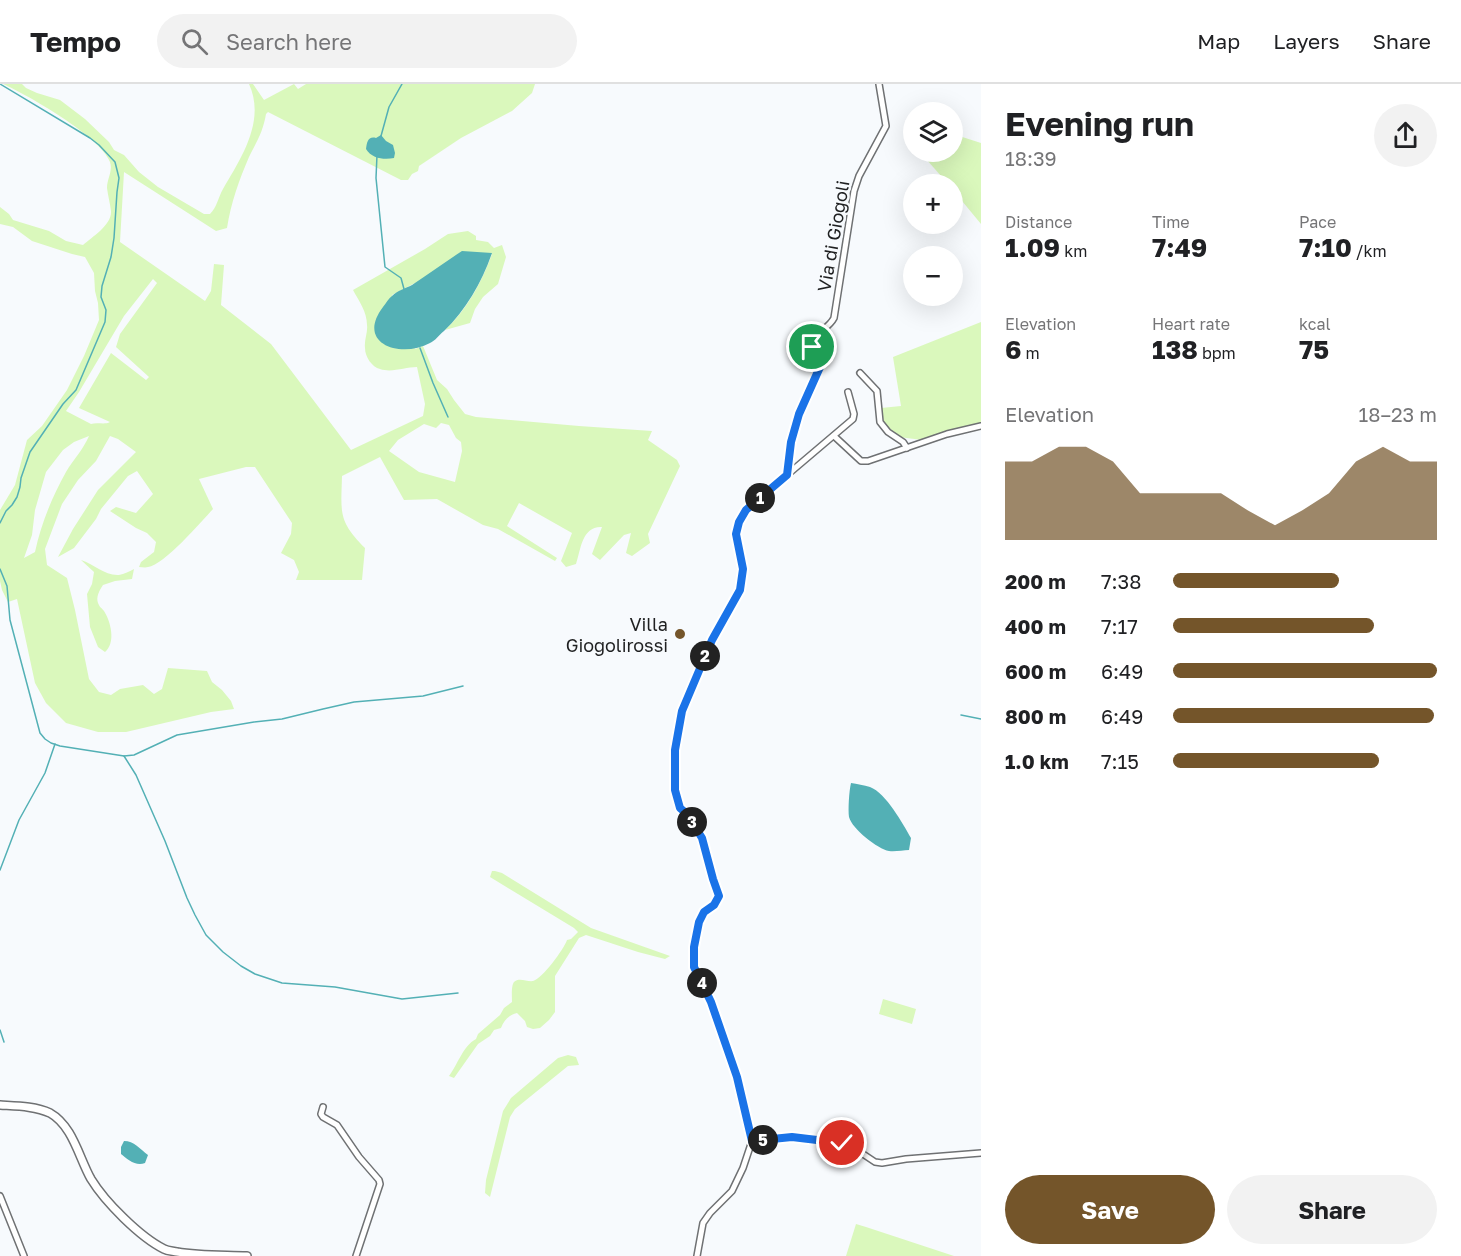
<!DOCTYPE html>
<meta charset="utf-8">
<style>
body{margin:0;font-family:"Golos Text",sans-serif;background:#f2f2f2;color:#202124;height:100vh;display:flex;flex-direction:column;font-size:22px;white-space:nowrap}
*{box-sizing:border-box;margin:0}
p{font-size:20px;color:#757577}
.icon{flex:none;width:33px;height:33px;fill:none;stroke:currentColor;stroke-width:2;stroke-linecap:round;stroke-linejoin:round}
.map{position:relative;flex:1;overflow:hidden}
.details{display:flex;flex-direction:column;background:#fff;width:480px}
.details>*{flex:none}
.tools{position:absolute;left:903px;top:18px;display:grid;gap:12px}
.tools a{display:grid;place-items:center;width:60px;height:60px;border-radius:50%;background:#fff;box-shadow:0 6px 24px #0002;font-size:30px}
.pin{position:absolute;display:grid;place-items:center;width:51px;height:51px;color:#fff;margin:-26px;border:3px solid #fff;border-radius:50%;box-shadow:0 2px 6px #0007}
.km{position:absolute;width:30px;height:30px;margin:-15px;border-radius:50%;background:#222;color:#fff;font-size:16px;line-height:30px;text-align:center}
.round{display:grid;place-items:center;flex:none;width:63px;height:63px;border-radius:32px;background:#f2f2f2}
.head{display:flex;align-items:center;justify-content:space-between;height:102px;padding:0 24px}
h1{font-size:33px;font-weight:700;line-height:45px}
.metrics{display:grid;grid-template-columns:repeat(3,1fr);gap:9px;height:102px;padding:6px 24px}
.metrics div{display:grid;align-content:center}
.metrics b{font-size:26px;font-weight:700}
.metrics small{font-size:16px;font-weight:400}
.metrics p{font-size:16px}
.chart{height:168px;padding:12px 24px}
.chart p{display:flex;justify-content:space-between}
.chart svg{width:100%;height:108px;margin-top:6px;fill:#74552a;opacity:.7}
.button{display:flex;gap:12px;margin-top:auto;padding:12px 24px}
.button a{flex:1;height:69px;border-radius:36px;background:#74552a;color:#fff;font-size:24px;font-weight:700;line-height:69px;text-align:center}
.button a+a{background:#f2f2f2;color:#202124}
ul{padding:0 24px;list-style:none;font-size:20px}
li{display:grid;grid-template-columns:96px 72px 1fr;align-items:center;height:45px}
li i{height:15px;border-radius:8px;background:#74552a}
header{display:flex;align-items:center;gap:36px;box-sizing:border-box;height:84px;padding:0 30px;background:#fff;border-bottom:2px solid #e0e0e0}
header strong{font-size:28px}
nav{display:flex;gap:33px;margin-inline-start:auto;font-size:21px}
.search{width:420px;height:54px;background:#f2f2f2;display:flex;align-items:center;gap:15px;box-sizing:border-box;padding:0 21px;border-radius:33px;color:#757577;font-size:22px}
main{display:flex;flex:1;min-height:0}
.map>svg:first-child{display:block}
.green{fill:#daf8bc;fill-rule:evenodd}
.water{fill:#53b0b5}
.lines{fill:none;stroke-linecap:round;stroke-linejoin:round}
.stream{stroke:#53b0b5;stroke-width:1.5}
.minor-casing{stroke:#6f7173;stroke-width:8}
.tertiary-casing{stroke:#6f7173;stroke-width:10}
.minor{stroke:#fff;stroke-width:5}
.tertiary{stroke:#fff;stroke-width:7}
.route-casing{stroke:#fff;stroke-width:12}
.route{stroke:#1a73e8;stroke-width:8}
.poi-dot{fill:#74552a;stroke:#f7fafd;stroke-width:2}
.labels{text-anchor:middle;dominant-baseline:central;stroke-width:5;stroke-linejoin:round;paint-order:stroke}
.street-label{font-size:18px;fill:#1f2021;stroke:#f7fafd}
.poi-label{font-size:18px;fill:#1f2021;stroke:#f7fafd;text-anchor:end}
</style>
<header>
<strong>Tempo</strong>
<div class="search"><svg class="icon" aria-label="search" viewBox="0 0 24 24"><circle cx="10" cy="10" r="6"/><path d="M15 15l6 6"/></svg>Search here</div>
<nav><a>Map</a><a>Layers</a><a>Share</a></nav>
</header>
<main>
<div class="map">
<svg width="981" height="1172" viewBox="0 0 981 1172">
<rect width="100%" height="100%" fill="#f7fafd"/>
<g class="green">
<path d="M3,0H22L26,4L37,9L60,16L85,35L109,58L114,66L124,71L139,88L158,103L204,130H210C217,123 218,114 223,105C241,74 266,37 249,0H253L264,16L294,0L298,5L306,0H535L532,9L512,27L461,54L419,82L418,87L412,90L408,96H401L268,28L266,30C263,48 257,57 249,73C239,96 231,119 227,144L216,147L124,88L120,158L205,217L211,207L214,180L224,181L221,221L271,260L351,366L423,332L425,320L417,283C405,283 392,289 380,285C372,283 365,273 365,264C364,256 368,248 367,241C367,228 359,217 353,206L425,165L448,150L468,147L476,152V156L488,158L494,164L502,161L506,173L498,200L483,213L475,225L470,239L445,246C467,226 482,197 492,170L413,200L392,211L415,265L423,262L437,296L447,305L454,316L465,330L476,333L579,342L652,347L648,356L677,376L680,382L648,450L650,459L632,472L626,469L631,449L624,451L600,476L592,470L602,443C582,442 581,465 576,480L566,483L561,477L572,449L519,419L507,442L557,474L555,477L498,445L483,441L437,415L404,416L380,373L342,392C341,429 338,437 365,464L362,496H296L299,488L294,476L281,469L291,450L292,439L255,383H246L199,395L213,425C201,438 164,481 148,483C145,484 142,483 139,483L141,478L154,468L156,458L147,449L136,444L110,427L116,423L136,429L153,410L137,387L128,392L101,425L96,435L74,464L58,473L73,445L98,406L136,368L118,355L110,352L96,377L78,396L62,420L45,465L47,481L67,494L75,526L89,595L99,608L111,611L120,605L143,601L154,610L162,605L168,584L207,587L212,598L222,606L231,617L234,625L211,628L126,648H98L66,639L46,619L35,599L17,515L8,518L2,506L0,497V426L15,401L27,356L42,342L67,306L84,272L99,236L98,219L95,207L94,189L85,173L72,170L32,157L13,143L0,140V123L9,130L13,136L49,147L66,157L83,161C92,153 112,141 111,127C110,119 108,112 107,104C107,95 113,87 110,78C101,53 28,11 3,0ZM153,195L157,199L120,250L116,263L149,293L146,296L111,269L79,324L110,338C105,341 97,338 91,340L66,327L79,308L124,232ZM441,339L449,341L456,354L461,358L462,367L455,398L419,388L389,367L398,356L424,340L436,344ZM89,352C83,366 73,376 66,388C52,413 41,440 35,468L24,474L32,451L35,426L46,388L63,366L74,358Z"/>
<polygon points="953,50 981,59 981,140 953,106 952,100 948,100 920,68 952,68"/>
<polygon points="981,238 981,341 922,356 899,353 884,339 881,324 901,322 893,273"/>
<path d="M81,476C94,480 105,492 119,491C124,490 130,487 134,485L132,495L115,497L103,501C99,507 96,513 98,519C100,524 101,523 104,527C111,538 116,559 105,568L98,563L90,543L87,510L92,500L94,488Z"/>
<path d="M492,787H495L502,789L591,844L670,872L665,875L638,868L586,851L579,854L555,892V928L549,936L540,944L533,945L527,943L525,937L517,929C509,931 504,936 501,944L494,946L490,952L478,960L454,994L449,992C458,980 463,962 476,955L478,950L500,931L504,924L512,918C512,913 511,902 514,898C519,893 527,898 533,897C542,895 564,865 567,856L571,855L578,848L574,844L490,793Z"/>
<polygon points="883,915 916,925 912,940 879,930"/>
<polygon points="568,971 576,973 579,981 568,982 515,1025 510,1033 490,1113 485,1109 486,1096 503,1027 511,1014 558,974"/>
<polygon points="856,1140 866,1143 954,1172 846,1172"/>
</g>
<g class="water">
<path d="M381,51L386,57L393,61L395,69L394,74C385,76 372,75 366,65C367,58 368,52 376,54Z"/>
<path d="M462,167L492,169C482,198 466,226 444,247C439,251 435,257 430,259C401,275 355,260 383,223C386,219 389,214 392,212C397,207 406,204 412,201C429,190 445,178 462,167Z"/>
<path d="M851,699C857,700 864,701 870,703C886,709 903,740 911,754L909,766C903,766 895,768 889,767C878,765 852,745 849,733C848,726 849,707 851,699Z"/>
<path d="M124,1057C134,1057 140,1065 148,1071L145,1079C136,1083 127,1075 121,1070V1063Z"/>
</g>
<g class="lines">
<g class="stream">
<polyline points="381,52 389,23 402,0"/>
<polyline points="377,71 376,94 385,183 401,194 404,205"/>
<polyline points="420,264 433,299 448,333"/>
<polyline points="0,439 6,427 12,421 17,413 20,403 21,394 30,368 63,320 76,306 105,238 106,226 101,213 102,202 111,173 114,154 117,108 119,94 115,78 99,61 90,54 0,0"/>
<polyline points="0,485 7,502 10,536 40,649 45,655 51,659 60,662 124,672 134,671 177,651 254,638 282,635 323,625 354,618 423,612 463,602"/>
<polyline points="961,631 981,635"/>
<polyline points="124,672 136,691 165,757 187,814 195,831 206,851 223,868 241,882 255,890 282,899 335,903 402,915 458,909"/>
<polyline points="0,786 19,736 45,689 55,660"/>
<polyline points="0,946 4,958"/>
</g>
<g class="minor-casing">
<g id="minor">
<polyline points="860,289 877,307 880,338 888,348 903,358 907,364"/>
<polyline points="834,352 861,377 868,377 947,350 981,342"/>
<polyline points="787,391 853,335 854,330 848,308"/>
<polyline points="323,1023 321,1030 323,1033 337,1041 359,1073 379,1096 380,1100 356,1172"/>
<polyline points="752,1057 792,1053 842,1059 851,1062 875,1078 882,1079 906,1075 981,1069"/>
<polyline points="0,1112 24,1172"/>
<path d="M697,1172L703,1139L710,1129L732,1107L743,1084L752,1057L737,993L711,918L694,883V879L695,863L699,838L704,828L714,821L719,812L713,795L702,754L687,730L680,724L675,706V666L682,627L712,556L740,505L743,485L736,450L739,438L746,426L787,391C791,355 798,328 814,296C818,287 825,280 824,270L811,263C812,249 828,246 834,234L854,107L859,92L886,42L879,0"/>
</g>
</g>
<g class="tertiary-casing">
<path id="tertiary" d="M0,1021C16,1022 35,1022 50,1029C73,1042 79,1074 91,1095C105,1118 140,1153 164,1165C168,1167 173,1167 177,1168C200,1172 224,1171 247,1172"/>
</g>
<use href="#minor" class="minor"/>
<use href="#tertiary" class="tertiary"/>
</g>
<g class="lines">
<g class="route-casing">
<polyline id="route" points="812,263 824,270 824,274 799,330 791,358 787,391 746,426 739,438 736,450 743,485 740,506 712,556 682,627 675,666 675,706 680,724 687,730 702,754 713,795 719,812 714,821 704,828 699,838 694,863 694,883 711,918 737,993 752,1057 792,1053 842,1059"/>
</g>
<use href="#route" class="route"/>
</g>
<circle class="poi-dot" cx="680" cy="550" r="6"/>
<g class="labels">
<g class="street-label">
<text transform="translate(833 152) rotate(-80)">Via di Giogoli</text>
</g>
<g class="poi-label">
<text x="668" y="540">Villa<tspan x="668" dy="21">Giogolirossi</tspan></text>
</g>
</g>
</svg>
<div class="tools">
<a><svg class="icon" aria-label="layers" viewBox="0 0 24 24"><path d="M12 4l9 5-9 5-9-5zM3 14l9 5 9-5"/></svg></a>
<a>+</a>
<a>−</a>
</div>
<div class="pin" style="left:812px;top:263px;background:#1e9e55"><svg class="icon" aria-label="arrive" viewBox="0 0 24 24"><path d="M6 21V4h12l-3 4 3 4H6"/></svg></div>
<div class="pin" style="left:842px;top:1059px;background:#d93025"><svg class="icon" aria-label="check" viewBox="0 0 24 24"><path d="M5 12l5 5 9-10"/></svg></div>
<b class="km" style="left:760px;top:414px">1</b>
<b class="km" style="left:705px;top:572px">2</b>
<b class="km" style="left:692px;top:738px">3</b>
<b class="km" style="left:702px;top:899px">4</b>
<b class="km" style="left:763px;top:1056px">5</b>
</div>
<section class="details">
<div class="head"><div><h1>Evening run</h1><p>18:39</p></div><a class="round"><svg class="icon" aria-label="share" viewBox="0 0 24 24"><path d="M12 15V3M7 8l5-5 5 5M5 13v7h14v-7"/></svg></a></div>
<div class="metrics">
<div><p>Distance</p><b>1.09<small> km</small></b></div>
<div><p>Time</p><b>7:49</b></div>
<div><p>Pace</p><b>7:10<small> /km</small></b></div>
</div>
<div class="metrics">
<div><p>Elevation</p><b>6<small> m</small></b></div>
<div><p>Heart rate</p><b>138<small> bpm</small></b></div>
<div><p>kcal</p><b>75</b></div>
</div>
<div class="chart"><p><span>Elevation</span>18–23 m</p>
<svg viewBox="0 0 160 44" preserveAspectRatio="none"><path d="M0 44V12L10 12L20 6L30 6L40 12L50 25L60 25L70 25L80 25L90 32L100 38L110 32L120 25L130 12L140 6L150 12L160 12V44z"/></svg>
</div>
<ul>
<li><b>200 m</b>7:38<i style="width:63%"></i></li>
<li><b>400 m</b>7:17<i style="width:76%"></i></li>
<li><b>600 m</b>6:49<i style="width:100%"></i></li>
<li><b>800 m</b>6:49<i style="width:99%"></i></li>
<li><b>1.0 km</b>7:15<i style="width:78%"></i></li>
</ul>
<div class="button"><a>Save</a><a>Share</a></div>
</section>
</main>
